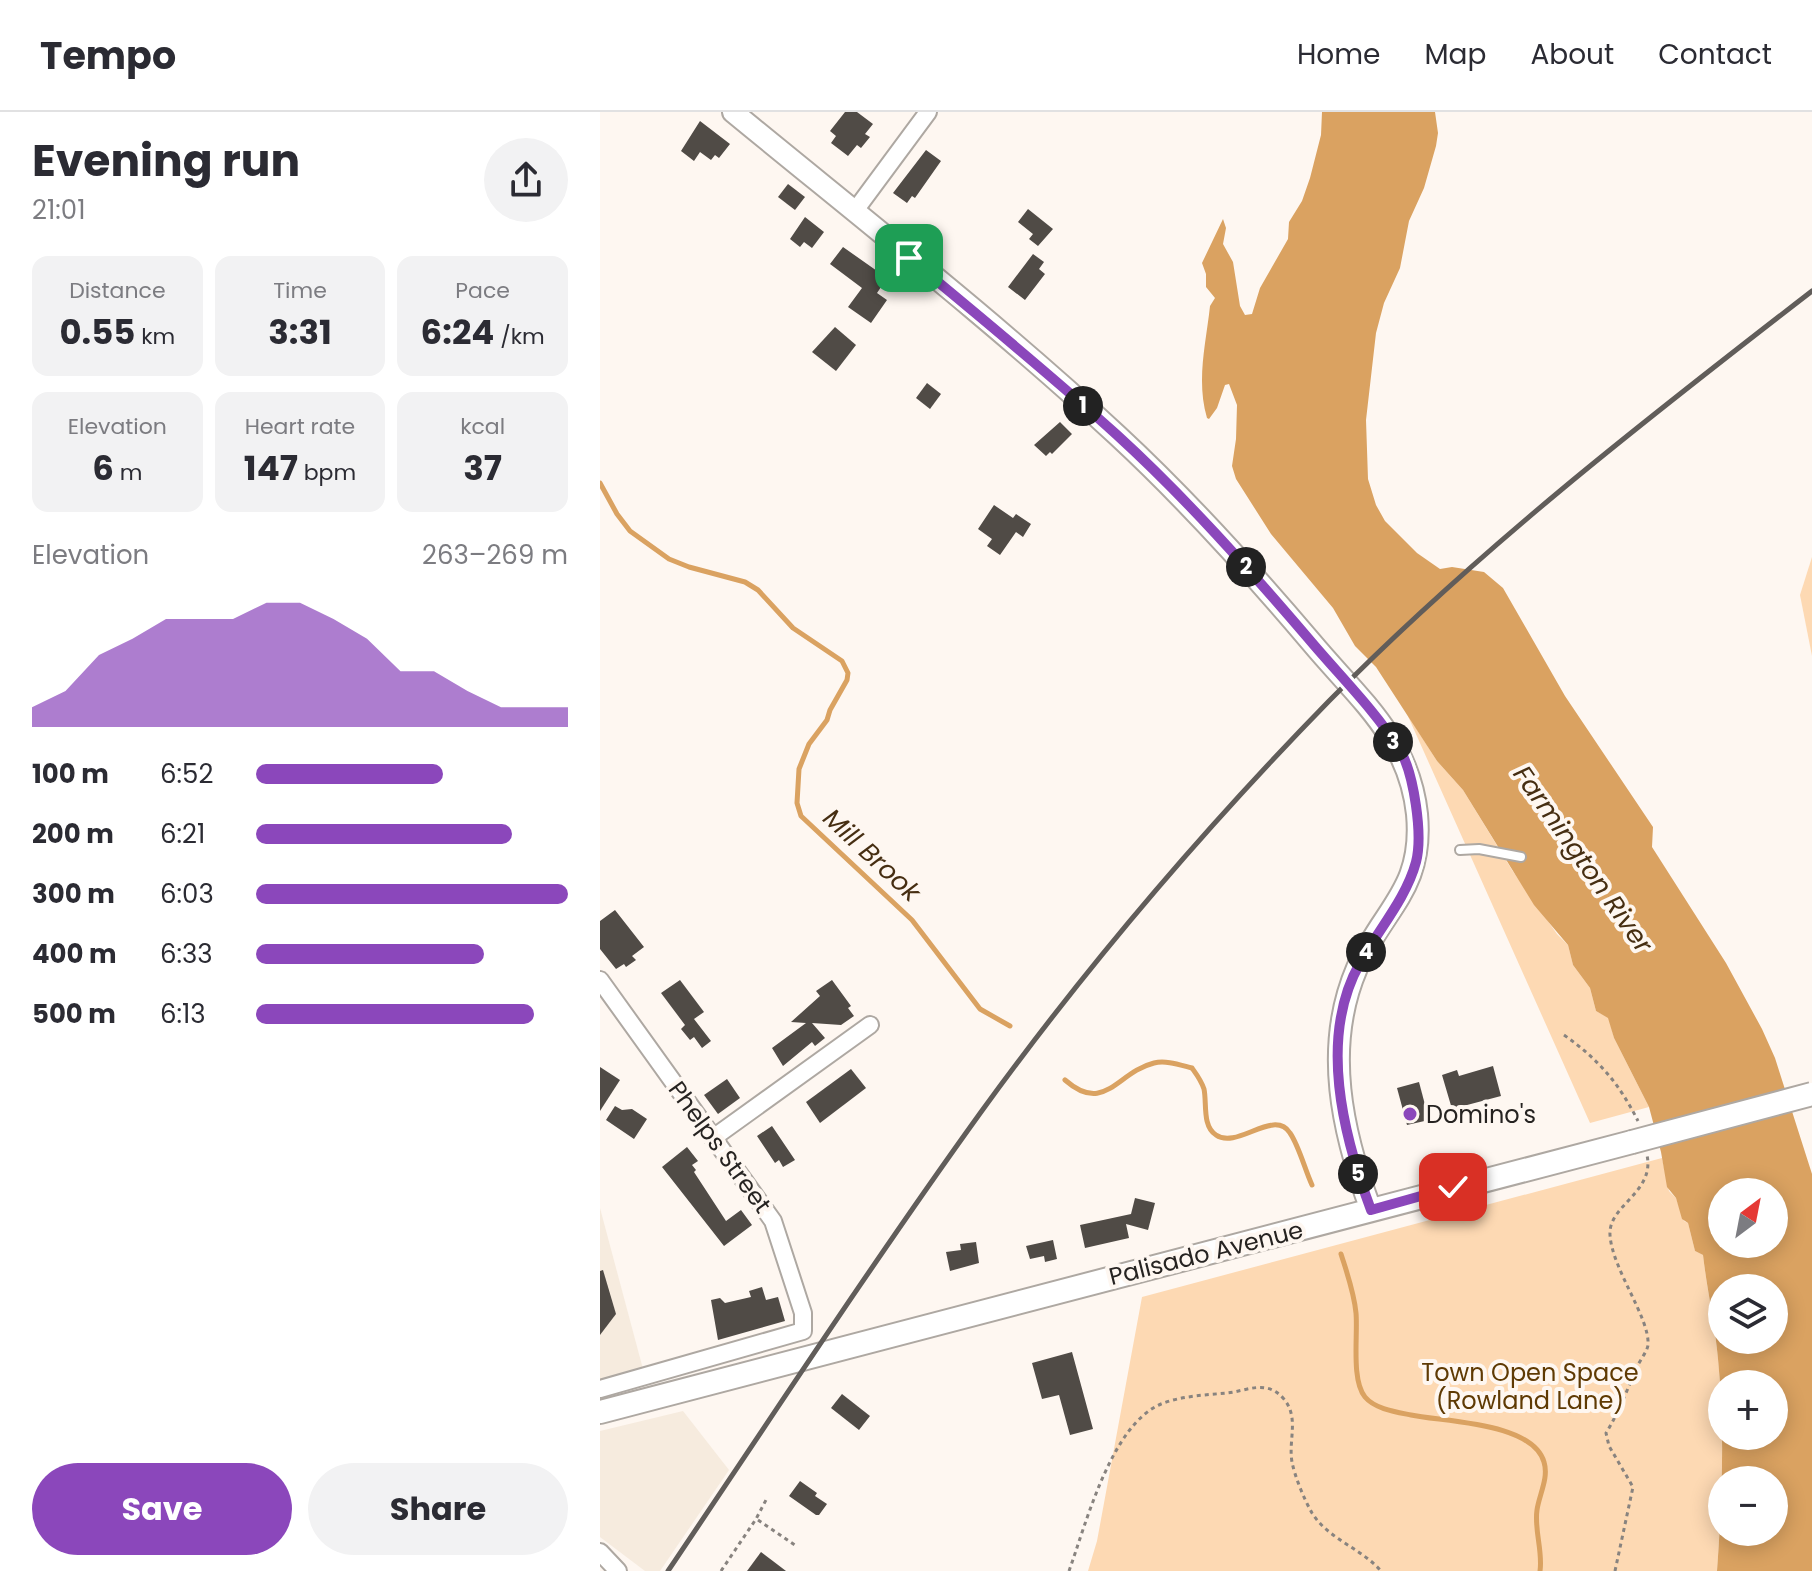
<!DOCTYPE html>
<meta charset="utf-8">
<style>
body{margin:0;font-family:Poppins,sans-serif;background:#f2f2f3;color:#2b2b33;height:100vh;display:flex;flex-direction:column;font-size:30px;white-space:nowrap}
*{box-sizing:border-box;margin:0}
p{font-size:26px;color:#7c7c81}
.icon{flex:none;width:44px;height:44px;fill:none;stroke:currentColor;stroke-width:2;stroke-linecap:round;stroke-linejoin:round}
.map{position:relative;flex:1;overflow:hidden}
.side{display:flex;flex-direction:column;background:#fff;width:600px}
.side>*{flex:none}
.needle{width:52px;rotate:32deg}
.controls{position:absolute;left:1108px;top:1066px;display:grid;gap:16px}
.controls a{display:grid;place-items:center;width:80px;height:80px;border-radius:50%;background:#fff;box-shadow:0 4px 20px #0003;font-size:40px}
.pin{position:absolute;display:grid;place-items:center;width:68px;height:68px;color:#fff;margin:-34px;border-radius:16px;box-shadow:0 4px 12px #0006}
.km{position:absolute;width:40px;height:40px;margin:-20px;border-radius:50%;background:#222;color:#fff;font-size:22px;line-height:40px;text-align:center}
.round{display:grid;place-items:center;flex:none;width:84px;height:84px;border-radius:42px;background:#f2f2f3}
.head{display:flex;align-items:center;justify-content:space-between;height:136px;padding:0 32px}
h1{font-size:44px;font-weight:700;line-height:60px}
.stats{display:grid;grid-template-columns:repeat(3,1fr);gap:12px;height:136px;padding:8px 32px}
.stats div{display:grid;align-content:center;border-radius:16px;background:#f2f2f3;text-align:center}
.stats b{font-size:34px;font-weight:700}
.stats small{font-size:22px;font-weight:400}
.stats p{font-size:22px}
.chart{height:224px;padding:16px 32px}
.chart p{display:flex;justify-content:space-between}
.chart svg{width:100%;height:144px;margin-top:8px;fill:#8b47bb;opacity:.7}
.button{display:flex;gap:16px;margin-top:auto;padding:16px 32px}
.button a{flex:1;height:92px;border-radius:48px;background:#8b47bb;color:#fff;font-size:32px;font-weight:700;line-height:92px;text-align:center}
.button a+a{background:#f2f2f3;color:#2b2b33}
ul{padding:0 32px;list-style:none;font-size:26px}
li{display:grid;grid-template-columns:128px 96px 1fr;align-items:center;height:60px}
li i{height:20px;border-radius:10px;background:#8b47bb}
header{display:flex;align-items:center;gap:48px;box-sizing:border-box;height:112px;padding:0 40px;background:#fff;border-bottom:2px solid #e1e1e2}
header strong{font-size:38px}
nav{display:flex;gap:44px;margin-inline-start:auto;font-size:28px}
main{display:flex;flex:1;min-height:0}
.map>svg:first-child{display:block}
.built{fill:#f6ebde}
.green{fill:#fdd9b3}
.water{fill:#daa261;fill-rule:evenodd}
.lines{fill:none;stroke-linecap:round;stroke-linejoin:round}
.stream{stroke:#daa261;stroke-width:5}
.building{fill:#504b46}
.service-casing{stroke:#aea8a2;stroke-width:12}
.minor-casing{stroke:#aea8a2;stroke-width:20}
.tertiary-casing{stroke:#aea8a2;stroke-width:24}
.secondary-casing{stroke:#aea8a2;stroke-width:26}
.path{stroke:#88837f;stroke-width:3;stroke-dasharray:4 4;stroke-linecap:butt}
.service{stroke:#fff;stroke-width:8}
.minor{stroke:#fff;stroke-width:16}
.tertiary{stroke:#fff;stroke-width:20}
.secondary{stroke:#fff;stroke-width:22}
.rail{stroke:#615d5a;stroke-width:5}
.secondary-bridge-casing{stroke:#aea8a2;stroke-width:26;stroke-linecap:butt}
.secondary-bridge{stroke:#fff;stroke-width:22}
.route-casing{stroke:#fff;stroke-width:16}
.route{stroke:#8b47bb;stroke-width:10}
.poi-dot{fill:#8b47bb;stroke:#fef7f1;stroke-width:3}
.labels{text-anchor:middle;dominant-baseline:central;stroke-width:8;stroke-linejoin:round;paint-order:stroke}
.poi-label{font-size:24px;fill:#262321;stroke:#fef7f1;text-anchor:start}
.street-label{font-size:24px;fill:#262321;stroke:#fef7f1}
.park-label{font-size:24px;fill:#5f3a03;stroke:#fef7f1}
.water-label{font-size:26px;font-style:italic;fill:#462e12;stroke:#fef7f1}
</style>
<header>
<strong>Tempo</strong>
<nav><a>Home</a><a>Map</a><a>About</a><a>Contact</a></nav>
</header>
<main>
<section class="side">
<div class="head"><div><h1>Evening run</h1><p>21:01</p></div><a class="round"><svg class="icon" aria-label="share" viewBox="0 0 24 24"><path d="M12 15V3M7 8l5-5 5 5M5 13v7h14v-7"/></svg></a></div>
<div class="stats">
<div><p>Distance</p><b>0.55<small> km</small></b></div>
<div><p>Time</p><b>3:31</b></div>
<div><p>Pace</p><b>6:24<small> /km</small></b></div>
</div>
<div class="stats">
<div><p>Elevation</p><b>6<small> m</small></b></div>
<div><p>Heart rate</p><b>147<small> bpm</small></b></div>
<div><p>kcal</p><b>37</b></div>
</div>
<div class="chart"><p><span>Elevation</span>263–269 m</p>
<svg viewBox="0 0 160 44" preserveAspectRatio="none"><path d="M0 44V38L10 33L20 22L30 17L40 11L50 11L60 11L70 6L80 6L90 11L100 17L110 27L120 27L130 33L140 38L150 38L160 38V44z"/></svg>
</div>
<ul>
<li><b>100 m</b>6:52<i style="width:60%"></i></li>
<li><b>200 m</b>6:21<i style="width:82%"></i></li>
<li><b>300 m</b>6:03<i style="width:100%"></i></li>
<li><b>400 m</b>6:33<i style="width:73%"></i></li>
<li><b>500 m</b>6:13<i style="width:89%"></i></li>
</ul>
<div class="button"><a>Save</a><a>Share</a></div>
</section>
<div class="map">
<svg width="1212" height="1459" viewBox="0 0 1212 1459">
<rect width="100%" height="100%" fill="#fef7f1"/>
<g class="built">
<polygon points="0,1096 47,1272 0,1284"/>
<polygon points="83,1299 129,1358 60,1459 45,1459 0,1425 0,1319"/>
</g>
<g class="green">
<polygon points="1212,445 1212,544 1200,483"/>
<polygon points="807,602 837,649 863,678 912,758 957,822 968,833 973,853 990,876 996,899 1009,906 1014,926 1049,995 990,1011"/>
<path d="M1062,1046L1069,1079L1076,1086L1084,1109L1088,1111L1095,1139L1103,1143C1107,1178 1115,1212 1118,1247C1125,1317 1122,1389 1117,1459H488L497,1429L542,1185Z"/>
</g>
<path class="water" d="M722,0H835L838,21L836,34L824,76L809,109L800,156L784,191L776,221L766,308L768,367L776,393L785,409L817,441L840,457L852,455L884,460L903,476L965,584L1053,715L1052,735L1126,851L1162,917L1175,946L1212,1062V1459H1117C1122,1389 1125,1317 1118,1247C1115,1212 1107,1178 1103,1143L1095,1139L1088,1111L1082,1107L1076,1086L1067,1075L1061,1040L1049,995L1014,926L1008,906L996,899L990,876L973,853L968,833L934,793L863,678L837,649L776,555L755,534L733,496L671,422L636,367L632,354L636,327L637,293L629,272L625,273L617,296L609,307L607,306C596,268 606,232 610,194L615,186L606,175V162L602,151L623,107L626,116L623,132L633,150L640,194L645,203L652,202L660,176L688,127L689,110L702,89L710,66L721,23ZM1122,1080H1174V1132H1122ZM1122,1176H1174V1228H1122ZM1122,1272H1174V1324H1122ZM1122,1368H1174V1420H1122Z"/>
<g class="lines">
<g class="stream">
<polyline points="0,371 17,402 30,419 69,447 89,455 145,470 158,478 193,516 242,549 248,561 247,568 230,598 227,608 209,632 199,657 197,691 201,704 312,808 380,897 410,914"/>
<path d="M465,968C505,1003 517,960 554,951C566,948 580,953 592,956C597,963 601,968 604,977C607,991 602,1014 616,1023C637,1038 674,996 690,1021C699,1034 705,1058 712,1073"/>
<path d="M741,1142C747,1161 754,1180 756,1201C758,1223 751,1268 765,1285C775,1297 796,1300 811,1303C844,1310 932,1310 944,1350C949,1366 939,1383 937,1398C934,1418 943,1439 940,1459"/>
</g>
</g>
<g class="building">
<polygon points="245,0 257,0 273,12 265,22 270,25 261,36 257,33 248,44 231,31 236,24 230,19"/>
<polygon points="100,9 130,32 119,46 115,43 111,48 100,40 94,49 81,39"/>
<polygon points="326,38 341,49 315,86 312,84 307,91 293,81"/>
<polygon points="188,72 205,85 195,98 178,85"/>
<polygon points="428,97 453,117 438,134 429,127 433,122 418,110"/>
<polygon points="205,105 224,120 212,136 204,130 200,135 190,127"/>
<polygon points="243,135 287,166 277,181 287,188 271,211 248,195 262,176 230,152"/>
<polygon points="433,142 444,150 439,157 445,162 425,188 408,175"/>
<polygon points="235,215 256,233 236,259 212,240"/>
<polygon points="327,271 341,282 330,297 316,286"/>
<polygon points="460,310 472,322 452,342 450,340 446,344 434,333"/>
<polygon points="394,393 413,406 416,402 431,412 423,425 416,420 400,443 387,434 392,427 378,417"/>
<polygon points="15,798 44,835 32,844 36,848 26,855 24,852 16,857 0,837 0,809"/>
<polygon points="80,868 104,900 94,907 111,929 102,936 94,925 90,928 81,917 85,913 61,881"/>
<polygon points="232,868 251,894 248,896 254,904 241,913 212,911 225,926 215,934 212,930 183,954 172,936 206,911 191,910 220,884 216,879"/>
<polygon points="893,954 901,984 852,997 842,963 857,958 859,964"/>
<polygon points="0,955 20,968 0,999"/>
<polygon points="251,957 266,976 220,1011 206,990"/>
<polygon points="127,967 140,986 118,1002 104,983"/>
<polygon points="819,970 829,1008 807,1013 797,976"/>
<polygon points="15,994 22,998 32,997 47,1007 34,1027 6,1008"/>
<polygon points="172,1014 195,1048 183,1055 179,1048 175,1051 157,1024"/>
<polygon points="87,1035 98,1049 92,1053 96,1058 94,1060 126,1109 141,1098 152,1113 124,1134 62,1055"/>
<polygon points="535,1086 555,1091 548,1118 526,1112 529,1126 485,1136 480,1113 531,1102"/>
<polygon points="453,1128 457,1147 445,1150 444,1144 430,1147 426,1134"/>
<polygon points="376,1130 379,1151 350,1159 346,1140 361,1138 360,1132"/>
<polygon points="3,1158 16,1202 0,1223 0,1159"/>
<polygon points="162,1175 166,1188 178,1185 185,1209 118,1228 111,1188 120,1186 125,1191 151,1185 149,1179"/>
<polygon points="472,1240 493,1317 470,1323 459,1283 442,1287 432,1251"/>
<polygon points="242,1282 270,1304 259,1318 231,1296"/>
<polygon points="200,1369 217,1381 215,1384 227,1392 219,1403 216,1403 189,1384"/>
<polygon points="161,1440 186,1459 147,1459"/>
</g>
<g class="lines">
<g class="service-casing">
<polyline id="service" points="860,738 879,737 921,745"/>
</g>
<g class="minor-casing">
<g id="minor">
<polyline points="254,100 328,0"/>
<polyline points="0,868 173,1109 203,1201 203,1219 0,1277"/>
<polyline points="113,1026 270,913"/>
<polyline points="0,1440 18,1459"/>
</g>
</g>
<g class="tertiary-casing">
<path id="tertiary" d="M133,0C262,106 395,210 518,324C587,388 651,459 712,531C758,586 809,626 817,702C824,778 783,796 757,856C723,935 742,1020 771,1098"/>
</g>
<g class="secondary-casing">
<polyline id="secondary" points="0,1300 1032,1030"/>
</g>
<g class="path">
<path d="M964,923C998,947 1019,971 1038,1009"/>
<polyline points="158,1408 195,1433"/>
<polyline points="121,1459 156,1407 166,1388"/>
<path d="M469,1459C486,1412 511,1313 561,1292C581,1284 605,1283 627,1281C647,1279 666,1267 683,1286C700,1305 688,1328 692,1350C695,1365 704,1387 712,1401C728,1427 761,1436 781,1459"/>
<path d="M1015,1459L1033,1375L1009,1334L1006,1321C1019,1300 1027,1278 1037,1255C1040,1248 1047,1240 1048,1233C1050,1206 1012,1157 1010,1123C1008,1093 1055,1081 1047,1043"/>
</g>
<use href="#service" class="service"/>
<use href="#minor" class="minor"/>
<use href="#tertiary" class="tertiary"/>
<use href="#secondary" class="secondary"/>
<path class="rail" d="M68,1459C171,1306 273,1150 381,1000C486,855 604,717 729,589C878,438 1045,308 1212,179"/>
<g class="secondary-bridge-casing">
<polyline id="secondary-bridge" points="1032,1030 1212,982"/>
</g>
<use href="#secondary-bridge" class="secondary-bridge"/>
</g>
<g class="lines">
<g class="route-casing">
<path id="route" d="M309,146C379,204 450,262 517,323C585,385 648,456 708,526C739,563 774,597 800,638C814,662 823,723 816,750C806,787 778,818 760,851C718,925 743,1023 771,1098L853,1075"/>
</g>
<use href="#route" class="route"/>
</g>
<circle class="poi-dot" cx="810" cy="1002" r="8"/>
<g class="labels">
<g class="poi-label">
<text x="826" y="1002">Domino's</text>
</g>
<g class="street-label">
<text transform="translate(120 1035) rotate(54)">Phelps Street</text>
<text transform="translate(606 1141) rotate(-14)">Palisado Avenue</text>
</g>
<g class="park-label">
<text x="930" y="1260">Town Open Space<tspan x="930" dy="28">(Rowland Lane)</tspan></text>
</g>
<g class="water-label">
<text transform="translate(272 743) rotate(43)">Mill Brook</text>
<text transform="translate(983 747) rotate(55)">Farmington River</text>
</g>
</g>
</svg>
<div class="controls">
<a><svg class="needle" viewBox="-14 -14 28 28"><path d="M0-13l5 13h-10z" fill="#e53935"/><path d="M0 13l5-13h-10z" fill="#7c7c81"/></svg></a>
<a><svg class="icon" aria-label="layers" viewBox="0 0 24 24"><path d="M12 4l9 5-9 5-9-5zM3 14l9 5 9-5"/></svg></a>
<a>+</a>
<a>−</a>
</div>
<div class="pin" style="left:309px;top:146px;background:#1e9e55"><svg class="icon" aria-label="arrive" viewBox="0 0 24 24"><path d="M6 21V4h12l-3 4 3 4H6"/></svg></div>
<div class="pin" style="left:853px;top:1075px;background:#d93025"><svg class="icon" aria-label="check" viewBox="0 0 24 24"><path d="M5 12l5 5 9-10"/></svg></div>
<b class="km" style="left:483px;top:294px">1</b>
<b class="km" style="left:646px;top:455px">2</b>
<b class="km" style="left:793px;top:630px">3</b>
<b class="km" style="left:766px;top:840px">4</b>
<b class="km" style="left:758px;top:1062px">5</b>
</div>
</main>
